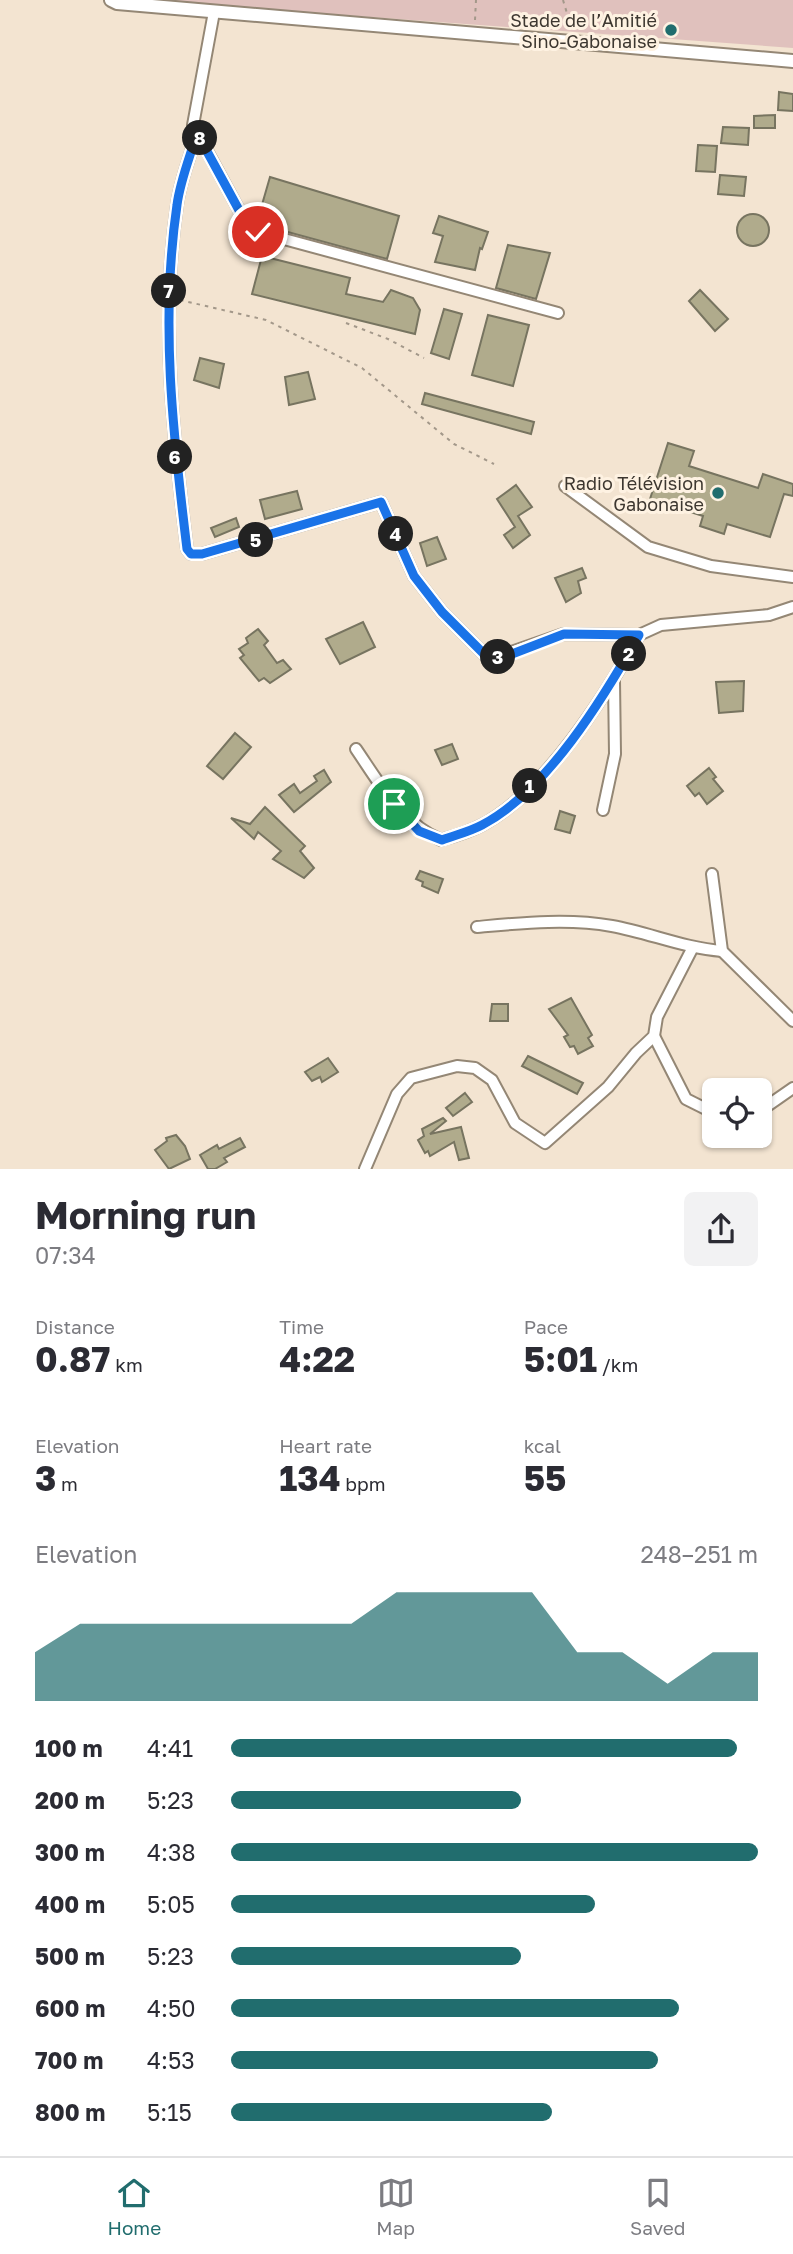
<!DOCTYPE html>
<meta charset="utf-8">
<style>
body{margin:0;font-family:"Golos Text",sans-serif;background:#f2f2f3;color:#2b2b33;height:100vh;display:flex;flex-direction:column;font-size:26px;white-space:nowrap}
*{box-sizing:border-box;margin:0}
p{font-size:23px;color:#7c7c81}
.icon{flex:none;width:38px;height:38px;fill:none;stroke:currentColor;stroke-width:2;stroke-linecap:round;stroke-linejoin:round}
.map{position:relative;height:1169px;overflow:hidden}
.panel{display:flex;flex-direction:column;background:#fff;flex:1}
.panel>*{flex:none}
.buttons{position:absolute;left:702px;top:1078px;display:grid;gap:14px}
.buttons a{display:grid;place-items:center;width:70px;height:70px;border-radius:10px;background:#fff;box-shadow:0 2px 5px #0004;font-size:35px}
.pin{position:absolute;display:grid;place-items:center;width:60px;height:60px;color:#fff;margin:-30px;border:4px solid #fff;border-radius:50%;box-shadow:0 2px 7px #0007}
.km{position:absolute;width:35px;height:35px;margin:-18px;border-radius:50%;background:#222;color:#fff;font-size:19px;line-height:35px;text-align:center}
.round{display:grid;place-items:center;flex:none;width:74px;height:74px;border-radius:10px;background:#f2f2f3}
.head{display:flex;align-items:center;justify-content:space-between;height:119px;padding:0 35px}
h1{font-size:38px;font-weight:700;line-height:52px}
.stats{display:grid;grid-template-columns:repeat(3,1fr);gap:10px;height:119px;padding:7px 35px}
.stats div{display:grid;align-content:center}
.stats b{font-size:35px;font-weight:700}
.stats small{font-size:19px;font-weight:400}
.stats p{font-size:19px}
.chart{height:196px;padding:14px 35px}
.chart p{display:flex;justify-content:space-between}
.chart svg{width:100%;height:126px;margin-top:7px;fill:#216d6e;opacity:.7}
ul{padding:0 35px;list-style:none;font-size:23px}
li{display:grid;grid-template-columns:112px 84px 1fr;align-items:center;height:52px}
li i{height:18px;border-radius:9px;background:#216d6e}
.tabs{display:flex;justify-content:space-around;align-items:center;height:98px;border-top:2px solid #e1e1e2;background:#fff;font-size:19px;color:#7c7c81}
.tabs a{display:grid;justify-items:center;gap:4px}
.tabs .current{color:#216d6e}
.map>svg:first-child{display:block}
.green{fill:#e0c1bd}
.building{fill:#b0ab8c;stroke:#777460;stroke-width:2}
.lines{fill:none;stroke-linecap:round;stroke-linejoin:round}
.minor-casing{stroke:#948775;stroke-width:14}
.tertiary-casing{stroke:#948775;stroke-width:16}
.path{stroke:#a3988a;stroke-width:2;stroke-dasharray:3.5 5;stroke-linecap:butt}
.minor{stroke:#fff;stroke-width:10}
.tertiary{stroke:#fff;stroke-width:12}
.route-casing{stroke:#fff;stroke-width:14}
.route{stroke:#1a73e8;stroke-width:9}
.poi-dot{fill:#216d6e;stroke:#fef2e2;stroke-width:2.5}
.labels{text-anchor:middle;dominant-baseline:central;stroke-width:6;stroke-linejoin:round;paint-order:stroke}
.poi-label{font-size:18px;fill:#3d3730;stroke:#fef2e2;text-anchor:end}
</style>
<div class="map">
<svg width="793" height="1169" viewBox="0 0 793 1169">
<rect width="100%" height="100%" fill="#f3e4d1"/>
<polygon class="green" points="140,0 793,0 793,48"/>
<g class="building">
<polygon points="779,92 793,94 793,111 778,110"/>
<polygon points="775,115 775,128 754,128 754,116"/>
<polygon points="723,127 749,128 748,145 721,143"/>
<polygon points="698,145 717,146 715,172 696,171"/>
<polygon points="720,175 746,177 744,196 718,194"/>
<polygon points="270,177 399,216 387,259 262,225 257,222"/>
<circle cx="753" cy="230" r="16"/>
<polygon points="439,216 488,232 482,249 480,248 475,270 435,262 443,236 433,233"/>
<polygon points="508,245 550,253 536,299 496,288"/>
<polygon points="262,256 350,278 346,294 383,302 391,290 413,298 420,310 415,334 252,294"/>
<polygon points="700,290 728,319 715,331 689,301"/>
<polygon points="444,309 462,314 449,359 431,353"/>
<polygon points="488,315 529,325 513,386 472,375"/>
<polygon points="200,358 224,364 219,388 194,380"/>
<polygon points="308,372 315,399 289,405 285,377"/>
<polygon points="425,393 534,422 531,434 422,404"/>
<polygon points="668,443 694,451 689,466 758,488 763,474 793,484 793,496 784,494 770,537 727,524 724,534 700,526 703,516 650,499"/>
<polygon points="516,485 532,507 518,516 530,535 513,548 504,535 515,527 497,499"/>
<polygon points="297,491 302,509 265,519 260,500"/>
<polygon points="236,518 239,527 215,537 211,528"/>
<polygon points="437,537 446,559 427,566 420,543"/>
<polygon points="582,568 586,578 578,581 581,593 566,602 555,578"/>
<polygon points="363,622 375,647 340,664 326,639"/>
<polygon points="258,629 268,641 264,645 277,663 283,660 291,669 270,683 264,678 259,681 240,658 244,655 239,649 248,643 246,638"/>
<polygon points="744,681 743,711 719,713 716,682"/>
<polygon points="235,733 251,747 223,779 207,766"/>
<polygon points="452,744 458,759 442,765 435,750"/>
<polygon points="709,768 716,777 713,779 723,791 707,804 699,793 695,796 687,786"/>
<polygon points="324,770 331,782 294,812 279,795 294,784 300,793 317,781 314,776"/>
<polygon points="265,807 305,846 300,851 314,868 304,878 273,859 281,851 258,832 254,839 231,818 250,824"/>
<polygon points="560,811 575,816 570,833 555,829"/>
<polygon points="420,871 443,879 438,893 422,886 423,882 416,879"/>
<polygon points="571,998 592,1035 588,1038 593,1046 578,1054 574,1046 570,1047 564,1037 568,1035 549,1009"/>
<polygon points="492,1004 508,1004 508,1021 490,1021"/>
<polygon points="528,1056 583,1083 577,1094 522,1066"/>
<polygon points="328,1058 338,1072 322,1082 320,1077 312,1081 305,1072"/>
<polygon points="465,1093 472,1102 453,1116 446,1108"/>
<polygon points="443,1118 446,1121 430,1134 461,1127 469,1158 459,1160 454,1142 430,1156 428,1151 425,1153 418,1140 424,1136 422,1129"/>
<polygon points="176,1135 185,1146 190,1159 169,1169 155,1150 167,1141 166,1138"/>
<polygon points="240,1138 245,1147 224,1158 227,1162 215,1169 208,1169 200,1155 217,1145 219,1149"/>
</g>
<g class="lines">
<g class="minor-casing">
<g id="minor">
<polyline points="214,12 193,125 246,223 258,232 558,313"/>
<path d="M197,133C190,157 180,181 177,205C160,320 173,435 187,549L191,554H202L381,502L414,576L442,612L484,654L497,657L563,634L639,635L661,625L769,615L793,607"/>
<polyline points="565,486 648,547 711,566 793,577"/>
<path d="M356,749C380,784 401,823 441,840C455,836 469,832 482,825C545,792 605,696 639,635"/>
<polyline points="603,810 615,754 614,681"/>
<polyline points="712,874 722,951 793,1021"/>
<path d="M477,927C521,923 568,918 612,926C650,933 684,948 722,951"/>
<polyline points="654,1036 686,1099 714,1113"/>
<polyline points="760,1111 793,1088"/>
<polyline points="365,1169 397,1094 411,1078 457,1066 475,1068 492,1080 515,1123 545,1143 608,1087 636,1053 654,1036 657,1017 692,949"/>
</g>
</g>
<g class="tertiary-casing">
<polyline id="tertiary" points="111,0 117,3 793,61"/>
</g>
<g class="path">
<polyline points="563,0 572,30"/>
<polyline points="475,20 476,0"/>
<polyline points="180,300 266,320 362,368 454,444 494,464"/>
<polyline points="346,323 388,339 424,358"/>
</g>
<use href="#minor" class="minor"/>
<use href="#tertiary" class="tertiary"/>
</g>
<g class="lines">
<g class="route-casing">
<path id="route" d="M258,232L246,223L197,133C190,157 180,181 177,205C160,320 173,435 187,549L191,554H202L381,502L414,576L442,612L484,654L497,657L512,654L564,634L639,635C604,697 547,791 482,825C469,832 455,835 442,840L419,831L394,804"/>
</g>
<use href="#route" class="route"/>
</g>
<g class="poi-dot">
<circle cx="671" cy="30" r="7"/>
<circle cx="718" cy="493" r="7"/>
</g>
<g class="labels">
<g class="poi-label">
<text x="657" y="20">Stade de l’Amitié<tspan x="657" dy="21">Sino-Gabonaise</tspan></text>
<text x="704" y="483">Radio Télévision<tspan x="704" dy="21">Gabonaise</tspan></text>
</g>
</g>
</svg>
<div class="buttons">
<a><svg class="icon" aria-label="locate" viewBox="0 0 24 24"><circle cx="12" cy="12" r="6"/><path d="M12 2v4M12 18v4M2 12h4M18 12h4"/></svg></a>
</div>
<div class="pin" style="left:394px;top:804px;background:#1e9e55"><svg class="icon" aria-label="arrive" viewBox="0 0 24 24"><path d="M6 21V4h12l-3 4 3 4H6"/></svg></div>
<div class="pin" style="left:258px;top:232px;background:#d93025"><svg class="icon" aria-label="check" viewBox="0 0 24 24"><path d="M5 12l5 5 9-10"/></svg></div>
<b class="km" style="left:530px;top:786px">1</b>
<b class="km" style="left:629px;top:654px">2</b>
<b class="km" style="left:498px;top:657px">3</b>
<b class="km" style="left:396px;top:534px">4</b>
<b class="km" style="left:256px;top:540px">5</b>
<b class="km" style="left:175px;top:457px">6</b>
<b class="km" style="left:169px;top:291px">7</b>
<b class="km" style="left:200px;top:138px">8</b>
</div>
<section class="panel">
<div class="head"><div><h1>Morning run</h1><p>07:34</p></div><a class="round"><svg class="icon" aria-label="share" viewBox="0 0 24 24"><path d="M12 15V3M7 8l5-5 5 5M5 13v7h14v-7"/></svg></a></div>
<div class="stats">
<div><p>Distance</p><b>0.87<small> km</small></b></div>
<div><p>Time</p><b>4:22</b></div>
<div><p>Pace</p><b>5:01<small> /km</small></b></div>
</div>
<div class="stats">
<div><p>Elevation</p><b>3<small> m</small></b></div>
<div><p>Heart rate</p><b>134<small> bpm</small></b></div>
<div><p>kcal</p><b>55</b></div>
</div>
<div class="chart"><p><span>Elevation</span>248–251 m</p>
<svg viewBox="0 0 160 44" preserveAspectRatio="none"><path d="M0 44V27L10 17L20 17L30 17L40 17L50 17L60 17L70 17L80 6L90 6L100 6L110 6L120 27L130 27L140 38L150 27L160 27V44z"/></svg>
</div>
<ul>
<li><b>100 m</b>4:41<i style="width:96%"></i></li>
<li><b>200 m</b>5:23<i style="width:55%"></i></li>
<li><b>300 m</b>4:38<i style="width:100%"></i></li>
<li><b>400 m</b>5:05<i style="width:69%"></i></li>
<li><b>500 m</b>5:23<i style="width:55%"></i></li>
<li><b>600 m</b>4:50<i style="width:85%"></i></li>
<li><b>700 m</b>4:53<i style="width:81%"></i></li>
<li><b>800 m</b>5:15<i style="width:61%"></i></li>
</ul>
</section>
<nav class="tabs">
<a class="current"><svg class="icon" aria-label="home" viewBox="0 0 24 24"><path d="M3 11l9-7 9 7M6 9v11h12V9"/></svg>Home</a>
<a><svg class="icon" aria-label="map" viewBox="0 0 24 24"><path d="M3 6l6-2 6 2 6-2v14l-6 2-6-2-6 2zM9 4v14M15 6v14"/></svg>Map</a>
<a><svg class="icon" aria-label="saved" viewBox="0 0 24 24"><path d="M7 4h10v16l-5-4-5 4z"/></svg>Saved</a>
</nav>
